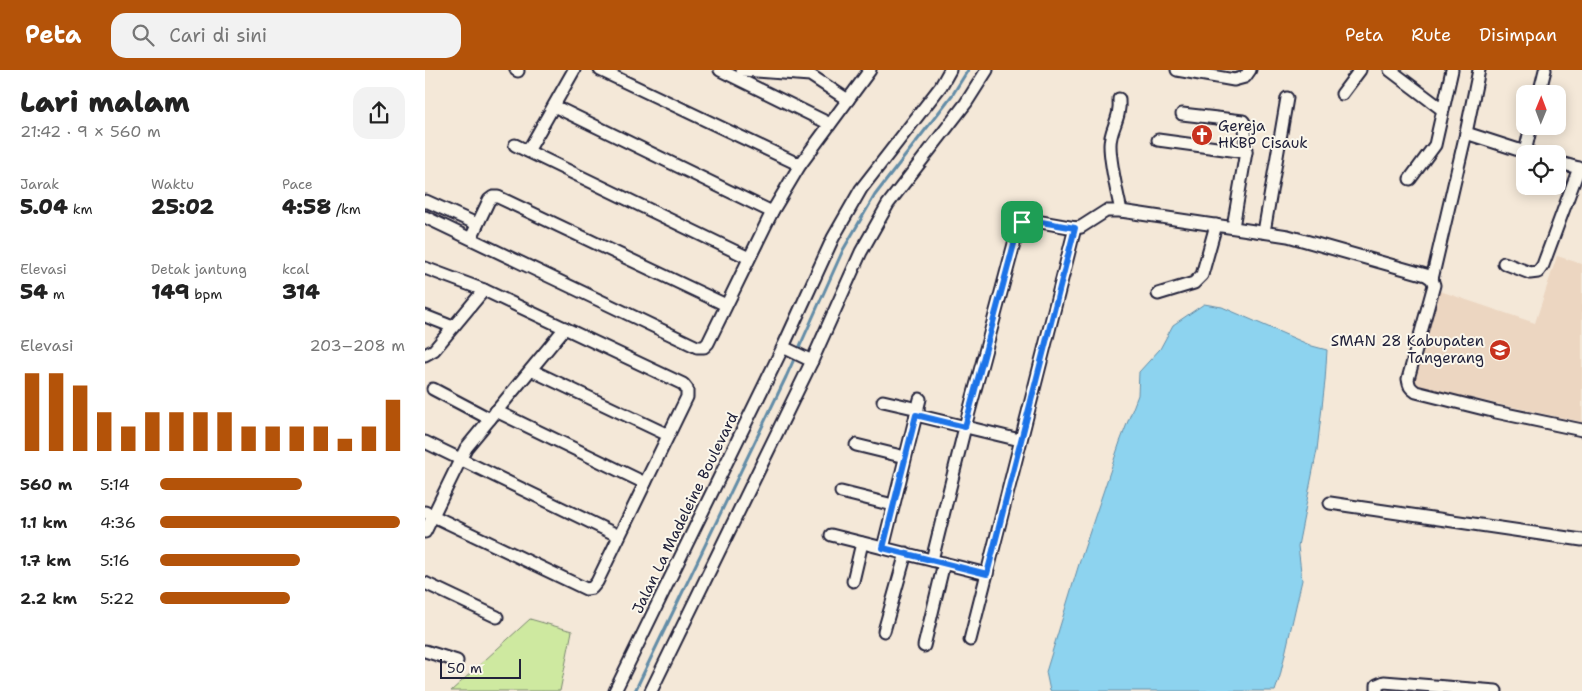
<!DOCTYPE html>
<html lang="id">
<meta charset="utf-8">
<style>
body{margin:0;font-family:"Shantell Sans",sans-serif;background:#f2f2f2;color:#222;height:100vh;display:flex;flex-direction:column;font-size:19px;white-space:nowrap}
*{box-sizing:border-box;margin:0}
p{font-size:16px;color:#767676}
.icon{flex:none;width:28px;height:28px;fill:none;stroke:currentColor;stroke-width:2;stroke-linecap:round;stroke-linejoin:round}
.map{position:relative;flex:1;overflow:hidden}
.side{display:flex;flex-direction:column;background:#fff;width:425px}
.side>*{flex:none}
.needle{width:32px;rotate:1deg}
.tools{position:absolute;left:1091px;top:15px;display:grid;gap:10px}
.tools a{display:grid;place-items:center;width:50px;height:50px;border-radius:10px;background:#fff;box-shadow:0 2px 12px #0003;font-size:25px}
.scale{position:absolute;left:15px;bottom:12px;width:81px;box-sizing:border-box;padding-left:5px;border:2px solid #22223b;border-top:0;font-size:14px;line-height:18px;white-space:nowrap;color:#22223b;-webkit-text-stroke:4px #fbf7ec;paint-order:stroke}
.pin{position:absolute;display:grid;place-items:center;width:42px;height:42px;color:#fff;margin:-21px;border-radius:10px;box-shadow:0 2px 8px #0006}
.round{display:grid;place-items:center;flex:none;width:52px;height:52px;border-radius:15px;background:#f2f2f2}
.head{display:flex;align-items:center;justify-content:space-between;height:85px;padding:0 20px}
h1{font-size:28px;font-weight:800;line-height:38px}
.figures{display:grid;grid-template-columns:repeat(3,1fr);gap:8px;height:85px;padding:5px 20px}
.figures div{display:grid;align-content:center}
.figures b{font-size:21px;font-weight:800}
.figures small{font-size:14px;font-weight:400}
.figures p{font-size:14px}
.chart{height:140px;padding:10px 20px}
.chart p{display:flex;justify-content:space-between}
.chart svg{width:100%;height:90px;margin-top:5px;stroke:#b45309;stroke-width:6}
ul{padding:0 20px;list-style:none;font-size:16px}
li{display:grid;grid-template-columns:80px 60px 1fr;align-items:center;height:38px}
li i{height:12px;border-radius:6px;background:#b45309}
header{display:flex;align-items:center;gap:30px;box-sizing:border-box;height:70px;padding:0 25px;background:#b45309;color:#fff}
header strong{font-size:24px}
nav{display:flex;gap:28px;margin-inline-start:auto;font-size:18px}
.search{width:350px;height:45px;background:#f2f2f2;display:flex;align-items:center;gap:12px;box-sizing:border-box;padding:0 18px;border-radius:15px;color:#767676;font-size:19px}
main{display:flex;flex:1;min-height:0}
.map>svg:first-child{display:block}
.built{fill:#ecd6c1}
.green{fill:#cee9a0;stroke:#78866e}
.water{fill:#8dd3ef;stroke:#628ca7}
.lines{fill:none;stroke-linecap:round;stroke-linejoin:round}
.stream{stroke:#628ca7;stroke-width:3}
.minor-casing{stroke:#22223b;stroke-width:15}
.minor{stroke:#fbf7ec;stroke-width:11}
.route-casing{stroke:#fff;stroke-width:10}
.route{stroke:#1a73e8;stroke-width:6}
.labels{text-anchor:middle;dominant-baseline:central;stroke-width:4;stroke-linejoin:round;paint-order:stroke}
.poi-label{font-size:15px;fill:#22223b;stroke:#fbf7ec;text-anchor:start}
.street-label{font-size:15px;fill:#22223b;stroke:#fbf7ec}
</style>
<header>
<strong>Peta</strong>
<div class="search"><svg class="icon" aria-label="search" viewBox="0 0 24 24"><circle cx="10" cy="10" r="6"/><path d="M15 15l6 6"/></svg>Cari di sini</div>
<nav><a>Peta</a><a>Rute</a><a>Disimpan</a></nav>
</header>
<main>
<section class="side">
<div class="head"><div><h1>Lari malam</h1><p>21:42 · 9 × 560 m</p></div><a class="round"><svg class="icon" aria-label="share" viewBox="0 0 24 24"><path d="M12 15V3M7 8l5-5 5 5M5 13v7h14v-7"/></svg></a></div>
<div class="figures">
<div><p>Jarak</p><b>5.04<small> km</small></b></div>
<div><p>Waktu</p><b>25:02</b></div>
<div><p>Pace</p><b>4:58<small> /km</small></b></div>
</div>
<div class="figures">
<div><p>Elevasi</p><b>54<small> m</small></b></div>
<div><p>Detak jantung</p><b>149<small> bpm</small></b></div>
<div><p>kcal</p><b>314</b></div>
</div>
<div class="chart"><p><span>Elevasi</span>203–208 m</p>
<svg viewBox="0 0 160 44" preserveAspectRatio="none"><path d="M5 44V6M15 44V6M25 44V12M35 44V25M45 44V32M55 44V25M65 44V25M75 44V25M85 44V25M95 44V32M105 44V32M115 44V32M125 44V32M135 44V38M145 44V32M155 44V19"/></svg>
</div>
<ul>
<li><b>560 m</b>5:14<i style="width:58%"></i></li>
<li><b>1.1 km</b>4:36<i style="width:98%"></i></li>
<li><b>1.7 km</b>5:16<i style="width:57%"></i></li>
<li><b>2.2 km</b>5:22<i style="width:53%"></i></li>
</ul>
</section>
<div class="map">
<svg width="1157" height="621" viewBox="0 0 1157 621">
<rect width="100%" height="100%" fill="#f4e8d8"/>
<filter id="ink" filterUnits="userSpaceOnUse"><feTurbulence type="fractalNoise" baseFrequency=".02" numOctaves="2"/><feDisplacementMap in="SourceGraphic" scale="10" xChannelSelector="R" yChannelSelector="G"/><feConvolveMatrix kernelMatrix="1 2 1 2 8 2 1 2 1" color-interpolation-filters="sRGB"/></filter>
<g filter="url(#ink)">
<polygon class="built" points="1132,186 1157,194 1157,352 994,317 984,308 1012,220 1110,253"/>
<polygon class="green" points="105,549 147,561 135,621 26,621"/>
<polygon class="water" points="779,234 797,237 887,276 902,280 900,311 892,380 873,476 877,510 855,606 850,621 625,621 621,602 654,494 695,372 713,325 714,302 735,279 748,255"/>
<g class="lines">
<polyline class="stream" points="210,621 361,307 418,180 450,125 528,24 543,0"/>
<g class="minor-casing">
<g id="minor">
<polyline points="91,0 93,1"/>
<polyline points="175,0 375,95"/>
<polyline points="295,0 405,54"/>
<polyline points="317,0 385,5 423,30"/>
<polyline points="752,0 809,10 820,7 825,0"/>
<polyline points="965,0 1018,40"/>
<polyline points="917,24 935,0"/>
<polyline points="1114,24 1120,0"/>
<path d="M694,29C696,50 685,58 685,75C685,94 692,122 696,141"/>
<polyline points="129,36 347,142"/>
<polyline points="757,44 818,51 820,54 821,82 808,157"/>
<polyline points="1106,56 1100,82 1107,84"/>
<polyline points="1041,63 1100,82"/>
<polyline points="733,70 821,82"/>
<polyline points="90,75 324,188"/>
<polyline points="103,81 149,0"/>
<polyline points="1132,92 1157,99"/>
<polyline points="985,109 1010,75 1027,0"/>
<polyline points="0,132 1,131 52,154"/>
<polyline points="0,147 272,277 279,277 283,273 347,142 375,95 445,0"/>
<polyline points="839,162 862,28"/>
<polyline points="46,168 64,130 68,127 73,127 301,235"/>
<polyline points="1079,193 1105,203 1113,202 1118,195 1154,98"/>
<polyline points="0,198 59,220 258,314 262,319 262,327 172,512 167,518 161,519 0,442"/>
<polyline points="1007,209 1041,63 1054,0"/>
<polyline points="733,224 769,213 777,205 791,155"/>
<polyline points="0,246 28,257"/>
<polyline points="358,277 387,291"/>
<polyline points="0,285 9,280 59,220"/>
<polyline points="106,300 243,365"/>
<polyline points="8,319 65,349"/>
<polyline points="495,329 458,478 562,504"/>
<polyline points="458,331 493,339"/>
<polyline points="71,341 220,413"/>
<polyline points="491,345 595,370"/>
<polyline points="0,372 194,466"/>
<polyline points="431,375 480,387"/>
<polyline points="416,422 468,435"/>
<polyline points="905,433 1157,470"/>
<polyline points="0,462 41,378 140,258"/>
<polyline points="406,465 458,478"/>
<path d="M507,490L540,357L593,159L597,152L605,150L650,158L656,157L681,141H696L863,166L1001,205L1007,209L1009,215L983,309C984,316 985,318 991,322L1071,342L1157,360"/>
<polyline points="428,511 437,473"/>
<polyline points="0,513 72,547"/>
<polyline points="459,561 481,483"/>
<polyline points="545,570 650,158"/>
<polyline points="499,576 519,493"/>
<polyline points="0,581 32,591"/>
<polyline points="190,621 358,277 408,168 436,119 516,16 525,0"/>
<polyline points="226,621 387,291 436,182 463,134 541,33 562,0"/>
<polyline points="952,621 952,615 959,612 1071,621"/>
</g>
</g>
<use href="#minor" class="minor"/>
</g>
</g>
<g class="lines" filter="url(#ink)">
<g class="route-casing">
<polygon id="route" points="605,150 650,158 562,504 458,478 491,345 540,357 593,159 597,152"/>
</g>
<use href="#route" class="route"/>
</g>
<defs>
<g id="church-disc" transform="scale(1.125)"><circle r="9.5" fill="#c8321e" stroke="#fbf7ec"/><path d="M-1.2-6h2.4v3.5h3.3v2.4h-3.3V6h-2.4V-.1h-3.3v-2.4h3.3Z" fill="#fff"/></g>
<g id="school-disc" transform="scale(1.125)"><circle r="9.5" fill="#c8321e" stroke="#fbf7ec"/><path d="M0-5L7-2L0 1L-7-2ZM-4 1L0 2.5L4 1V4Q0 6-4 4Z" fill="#fff"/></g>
</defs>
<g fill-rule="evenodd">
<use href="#church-disc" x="777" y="65"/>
<use href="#school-disc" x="1075" y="280"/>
</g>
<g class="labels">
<g class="poi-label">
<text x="793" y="56">Gereja<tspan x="793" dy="17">HKBP Cisauk</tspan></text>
<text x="1059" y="271" text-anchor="end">SMAN 28 Kabupaten<tspan x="1059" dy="17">Tangerang</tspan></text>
</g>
<g class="street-label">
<text transform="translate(260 443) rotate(-64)">Jalan La Madeleine Boulevard</text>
</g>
</g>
</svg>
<div class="tools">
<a><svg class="needle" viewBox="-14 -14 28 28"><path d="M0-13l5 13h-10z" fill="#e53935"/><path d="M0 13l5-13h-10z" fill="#767676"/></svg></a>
<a><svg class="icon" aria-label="locate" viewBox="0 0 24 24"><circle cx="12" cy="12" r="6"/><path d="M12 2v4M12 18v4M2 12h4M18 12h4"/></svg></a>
</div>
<div class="scale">50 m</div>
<div class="pin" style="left:597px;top:152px;background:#1e9e55"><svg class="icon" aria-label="arrive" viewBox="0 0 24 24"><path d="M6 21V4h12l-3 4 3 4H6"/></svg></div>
</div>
</main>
